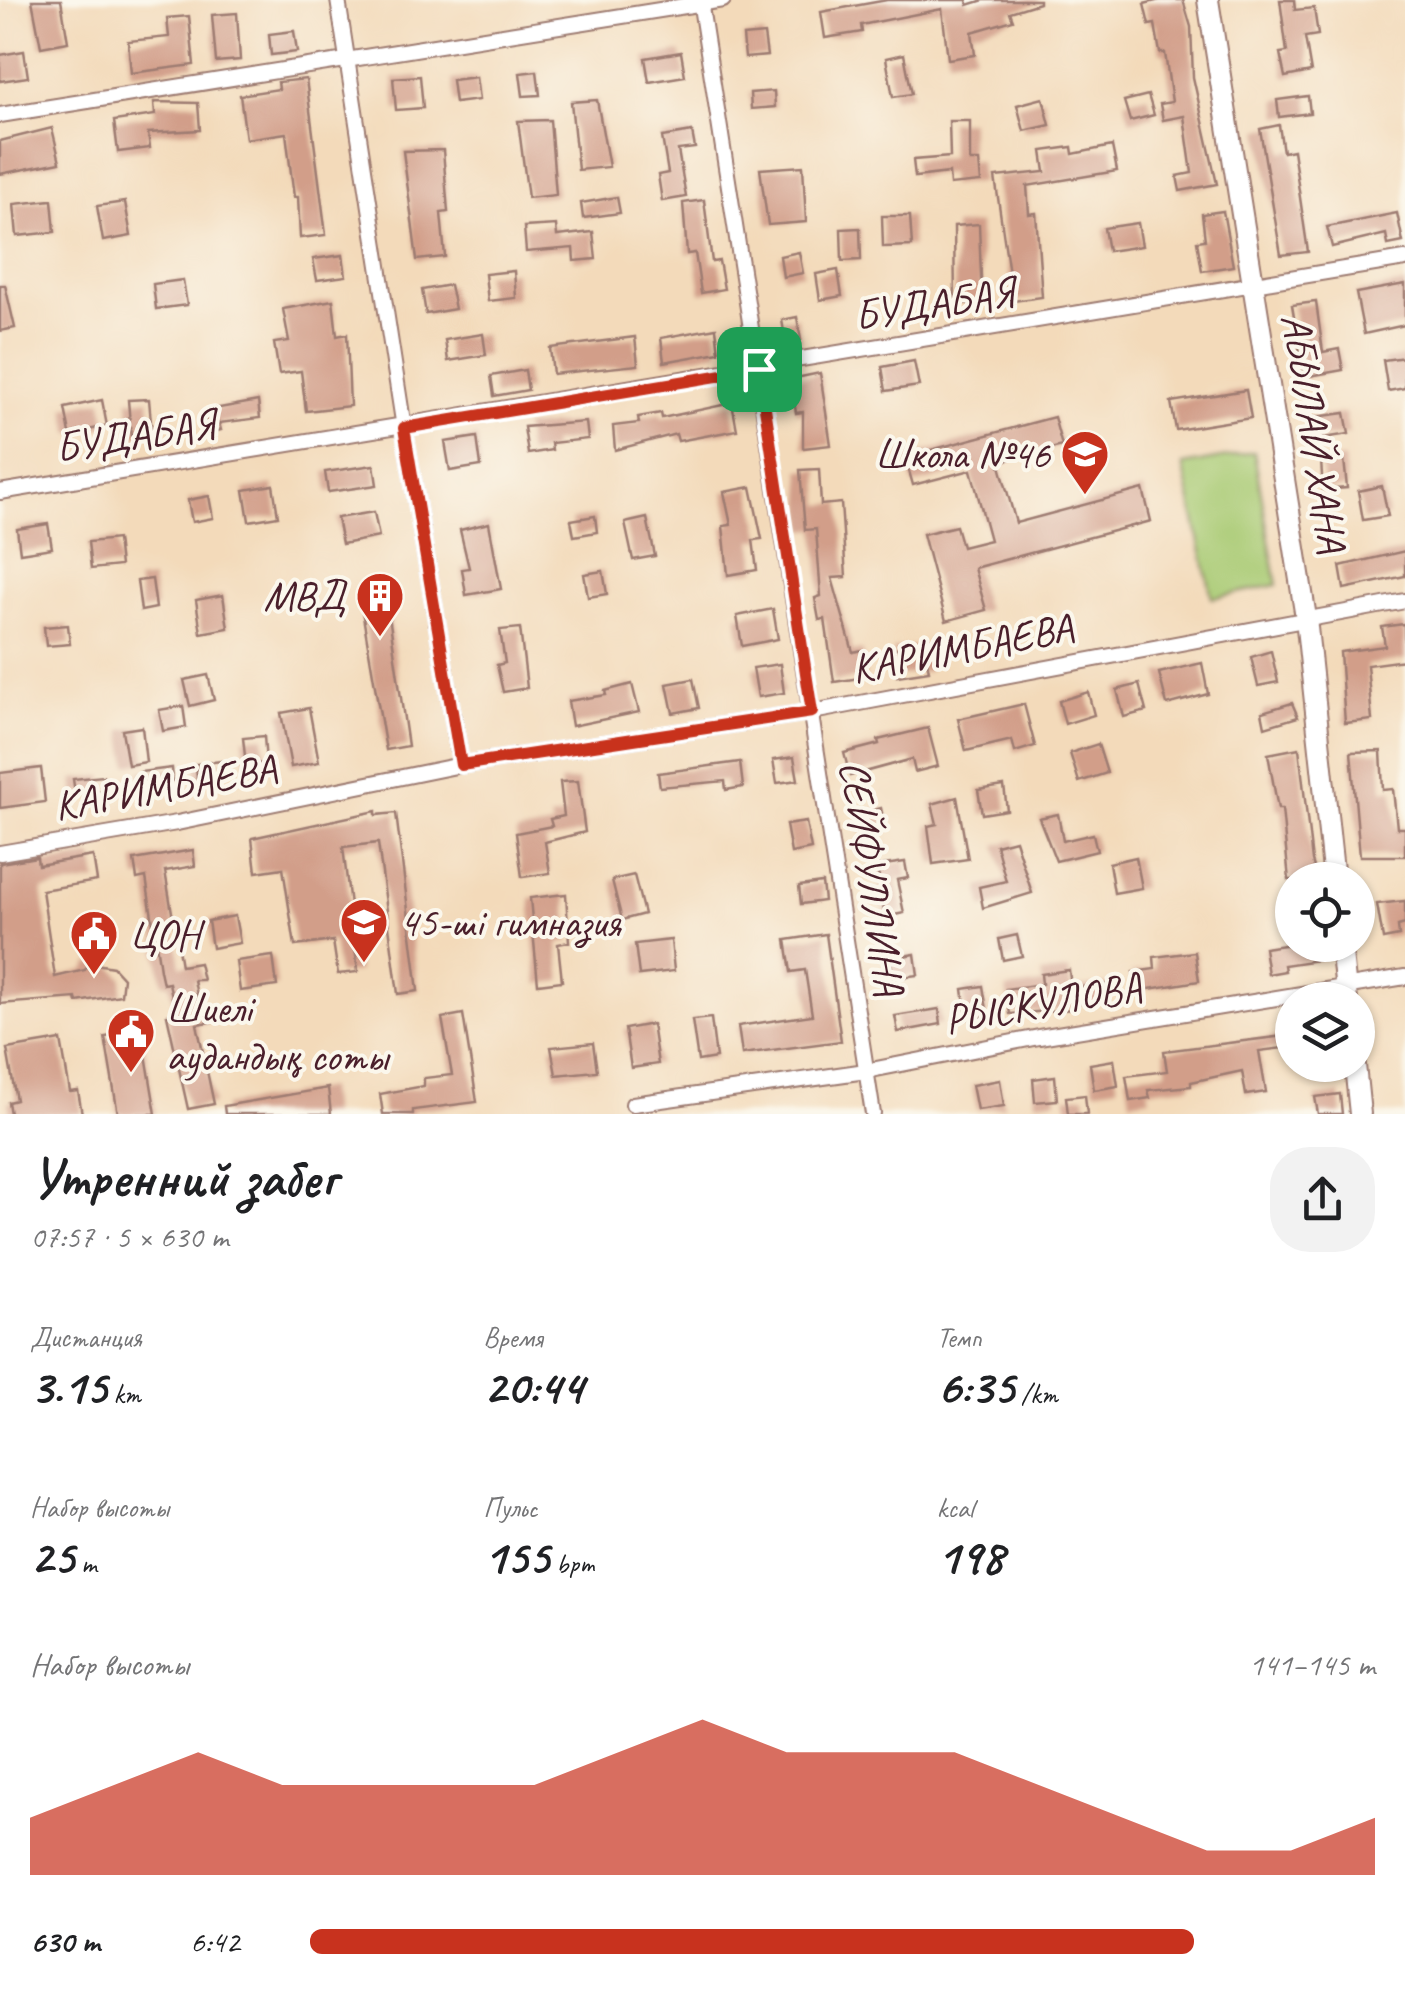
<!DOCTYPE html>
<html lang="ru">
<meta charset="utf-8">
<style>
body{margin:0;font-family:Caveat,sans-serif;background:#f2f2f2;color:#202124;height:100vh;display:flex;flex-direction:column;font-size:38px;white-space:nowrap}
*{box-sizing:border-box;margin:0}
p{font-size:32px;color:#757577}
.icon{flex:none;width:55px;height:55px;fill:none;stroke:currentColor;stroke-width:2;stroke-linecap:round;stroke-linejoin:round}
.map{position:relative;height:1114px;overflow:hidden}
.panel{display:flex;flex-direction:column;background:#fff;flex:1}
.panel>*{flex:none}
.fabs{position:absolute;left:1275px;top:862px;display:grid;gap:20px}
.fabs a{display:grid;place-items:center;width:100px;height:100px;border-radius:50%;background:#fff;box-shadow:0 2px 8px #0004;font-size:50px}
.pin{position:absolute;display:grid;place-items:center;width:85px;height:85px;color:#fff;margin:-42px;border-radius:20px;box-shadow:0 5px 15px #0006}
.round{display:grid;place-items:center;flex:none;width:105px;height:105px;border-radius:40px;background:#f2f2f2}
.overview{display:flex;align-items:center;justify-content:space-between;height:170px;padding:0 30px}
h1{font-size:55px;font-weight:800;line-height:75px}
.stats{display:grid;grid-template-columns:repeat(3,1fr);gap:15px;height:170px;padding:10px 30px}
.stats div{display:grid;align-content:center}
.stats b{font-size:50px;font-weight:800}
.stats small{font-size:28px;font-weight:400}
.stats p{font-size:28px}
.chart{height:280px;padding:20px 30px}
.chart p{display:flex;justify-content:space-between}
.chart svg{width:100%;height:180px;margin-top:10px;fill:#c8321e;opacity:.7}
ul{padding:0 30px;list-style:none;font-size:32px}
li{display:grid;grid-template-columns:160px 120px 1fr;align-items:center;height:75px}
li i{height:25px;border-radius:12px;background:#c8321e}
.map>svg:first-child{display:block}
.green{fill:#a9ca73;stroke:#7a744f;stroke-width:2.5}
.building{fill:#d29e89}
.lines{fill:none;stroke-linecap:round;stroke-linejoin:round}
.street-casing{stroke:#9e7c72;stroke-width:18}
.secondary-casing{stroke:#9e7c72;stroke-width:24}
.street{stroke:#fff;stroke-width:14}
.secondary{stroke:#fff;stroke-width:20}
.route-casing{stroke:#fff;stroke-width:20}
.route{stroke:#c8321e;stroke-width:12}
.labels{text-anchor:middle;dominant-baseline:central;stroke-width:8;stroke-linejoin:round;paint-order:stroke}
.street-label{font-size:42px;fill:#4a1f2b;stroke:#fbf7ec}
.poi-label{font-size:42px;fill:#4a1f2b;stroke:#fbf7ec;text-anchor:start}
</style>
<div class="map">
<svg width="1405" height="1114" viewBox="0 0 1405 1114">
<rect width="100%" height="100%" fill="#fbf7ec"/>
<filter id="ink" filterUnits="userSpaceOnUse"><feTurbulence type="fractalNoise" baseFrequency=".01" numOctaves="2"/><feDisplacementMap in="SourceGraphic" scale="20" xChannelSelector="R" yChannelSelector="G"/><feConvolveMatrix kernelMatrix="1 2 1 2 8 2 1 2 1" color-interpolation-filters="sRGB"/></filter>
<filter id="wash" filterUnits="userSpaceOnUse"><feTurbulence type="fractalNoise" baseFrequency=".0048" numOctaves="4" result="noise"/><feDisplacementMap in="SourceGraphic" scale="40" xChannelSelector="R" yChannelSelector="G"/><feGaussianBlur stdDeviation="2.25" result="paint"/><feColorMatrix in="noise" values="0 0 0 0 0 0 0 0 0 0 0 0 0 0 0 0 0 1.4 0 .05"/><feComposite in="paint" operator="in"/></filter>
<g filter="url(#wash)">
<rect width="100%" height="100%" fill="#f3daba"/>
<polygon class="green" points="1254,452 1277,585 1212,598 1183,465"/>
<g id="blocks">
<g class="building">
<polygon points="32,0 61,0 68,42 41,47"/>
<polygon points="887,0 967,0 968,5 984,0 1039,0 1039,3 1010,12 1013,20 972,32 975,55 948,59 942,9 861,25 862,32 825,38 821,12"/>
<polygon points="1160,0 1183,0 1191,27 1193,77 1217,184 1180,191 1177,176 1192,173 1184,116 1163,120 1160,104 1172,102 1165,53 1160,53 1155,24 1149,25 1144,4"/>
<polygon points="1280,0 1294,0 1295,10 1314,8 1318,35 1305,37 1311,72 1285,77 1280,53 1287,52"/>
<polygon points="237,13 240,60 216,62 212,15"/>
<polygon points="189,16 194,65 131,73 128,41 169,37 167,18"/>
<polygon points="294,31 297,52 271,55 269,34"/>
<polygon points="764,34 767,56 745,58 743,36"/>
<polygon points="24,51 28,77 0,81 0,55"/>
<polygon points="681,52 685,76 649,82 645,58"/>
<polygon points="904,54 912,94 893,97 886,58"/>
<polygon points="537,71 540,95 523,96 520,73"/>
<polygon points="420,76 423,108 396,110 393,78"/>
<polygon points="476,77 479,100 455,103 452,80"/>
<polygon points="306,79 326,235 300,238 298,197 294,197 286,133 246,139 240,95 279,89 278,82"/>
<polygon points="774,91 775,107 751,109 750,93"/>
<polygon points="1148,95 1154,115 1130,121 1124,101"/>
<polygon points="1308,96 1310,113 1279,117 1277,100"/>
<polygon points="1043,98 1050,125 1024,131 1017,105"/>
<polygon points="597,100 609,167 578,170 571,102"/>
<polygon points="154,102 198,103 200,130 148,133 150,148 118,152 114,121 155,115"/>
<polygon points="550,120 556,195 528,198 518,121"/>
<polygon points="949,121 970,121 970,161 979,161 981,182 950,185 949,173 915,177 913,160 950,157"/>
<polygon points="1279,125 1283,152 1293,150 1308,252 1281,255 1260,129"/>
<polygon points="52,128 60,162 0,174 0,141"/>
<polygon points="692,132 695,148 678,150 686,197 662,201 658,175 668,173 662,137"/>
<polygon points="1112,146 1117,171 1027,186 1029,214 1036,213 1042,297 1013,301 995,177 1045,172 1042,151 1072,147 1073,154"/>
<polygon points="443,150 448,212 441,213 445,257 417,260 403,151"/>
<polygon points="803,166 806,222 768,225 760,169"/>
<polygon points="617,197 620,213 583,218 581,203"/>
<polygon points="52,200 55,232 17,236 14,204"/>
<polygon points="704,200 712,262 719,261 724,289 701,293 695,253 687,254 683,203"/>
<polygon points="125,202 131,236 103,241 97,206"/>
<polygon points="1223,211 1233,266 1202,271 1197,241 1205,240 1202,214"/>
<polygon points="1397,213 1403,242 1388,245 1386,234 1332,247 1327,227"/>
<polygon points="882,216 910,216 912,246 883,247"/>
<polygon points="1138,223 1142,246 1108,251 1104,228"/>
<polygon points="979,224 982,304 955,303 954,226"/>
<polygon points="556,225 557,236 593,232 596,259 574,261 573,248 526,252 524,227"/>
<polygon points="860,228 861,260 842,261 841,229"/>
<polygon points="799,252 803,273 783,277 780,256"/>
<polygon points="343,255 346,276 317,280 313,259"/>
<polygon points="838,270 842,296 820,300 816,274"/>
<polygon points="514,271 516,298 488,301 485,274"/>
<polygon points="183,280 187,305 156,309 153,284"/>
<polygon points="1405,284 1405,325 1364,334 1356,293"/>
<polygon points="0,285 5,285 15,328 0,331"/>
<polygon points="450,285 455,309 426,314 422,290"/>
<polygon points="333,300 337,336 347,334 350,406 306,411 301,371 279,374 274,343 289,341 283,309"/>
<polygon points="1316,302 1323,352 1339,349 1343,370 1304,377 1292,305"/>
<polygon points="797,317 801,340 786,343 782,320"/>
<polygon points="716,328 719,352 664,362 661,338"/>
<polygon points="483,334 486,355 448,361 445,340"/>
<polygon points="635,337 638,365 553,374 550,348"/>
<polygon points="1405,357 1405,388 1388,391 1383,360"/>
<polygon points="914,361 919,386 886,391 882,367"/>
<polygon points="525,370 528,390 494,396 491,376"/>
<polygon points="820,373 831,445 803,448 803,412 796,413 791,379"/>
<polygon points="1246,390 1251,418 1176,430 1171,402"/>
<polygon points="149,399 152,434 131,436 128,400"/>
<polygon points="102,400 107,426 70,434 65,408"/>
<polygon points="258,401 260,418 219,423 221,430 207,433 203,411"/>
<polygon points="732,403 737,430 678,441 676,434 615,450 613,426 639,423 638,417 661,413 662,418"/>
<polygon points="1345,413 1349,434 1311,440 1308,418"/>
<polygon points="1054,417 1062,446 999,462 1016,523 1143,489 1151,521 974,568 986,610 946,621 923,534 956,526 962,547 990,540 971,470 913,485 905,457"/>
<polygon points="586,422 588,439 551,443 552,450 528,454 524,427"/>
<polygon points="477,437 481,466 450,471 445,442"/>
<polygon points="1344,459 1347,488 1323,490 1321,461"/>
<polygon points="374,465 377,485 328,492 325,472"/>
<polygon points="819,469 821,505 841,503 846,577 832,578 853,652 862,650 866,677 834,682 825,619 819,620 815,598 821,596 816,529 805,530 800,470"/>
<polygon points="273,485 278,516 249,521 244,490"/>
<polygon points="1382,486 1388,516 1363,520 1358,491"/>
<polygon points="751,487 762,539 753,540 757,570 728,575 723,526 731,525 724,492"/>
<polygon points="209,496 213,518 192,522 188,500"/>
<polygon points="374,512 379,537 342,544 337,518"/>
<polygon points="595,516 597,532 574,536 571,520"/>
<polygon points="647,518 655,556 633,560 625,523"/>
<polygon points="489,523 501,589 466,595 462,569 469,568 460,530"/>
<polygon points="48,524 52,548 20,553 17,529"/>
<polygon points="117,539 120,566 91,569 88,542"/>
<polygon points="1405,551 1405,576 1344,589 1340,566"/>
<polygon points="603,571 607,594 588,597 584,574"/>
<polygon points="152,579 156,608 141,611 137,581"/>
<polygon points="223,595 228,628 201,633 196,600"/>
<polygon points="386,595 408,746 386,750 360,599"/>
<polygon points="773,609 778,639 742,646 737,616"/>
<polygon points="1404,624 1405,660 1367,665 1372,720 1345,723 1340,652 1385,646 1382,627"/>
<polygon points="68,625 70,644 46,646 44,627"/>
<polygon points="520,628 527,688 503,692 497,665 505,663 500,630"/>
<polygon points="924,644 929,671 897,676 893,649"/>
<polygon points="1271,651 1278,682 1258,686 1251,657"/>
<polygon points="1202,663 1208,694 1167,705 1159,673"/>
<polygon points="780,664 784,693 758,697 753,668"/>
<polygon points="208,675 214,700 190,706 184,680"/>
<polygon points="693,679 699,708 673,713 667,684"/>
<polygon points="632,684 639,712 572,726 568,701 606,695 605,691"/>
<polygon points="1139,684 1146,711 1124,717 1117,690"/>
<polygon points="1088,692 1094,715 1065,724 1059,701"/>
<polygon points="1292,703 1298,717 1265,727 1262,712"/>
<polygon points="1024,704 1035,746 1015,752 1012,740 966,751 958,719"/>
<polygon points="183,706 186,727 163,731 159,710"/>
<polygon points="309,708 319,762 291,767 281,713"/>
<polygon points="142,727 146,762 128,765 122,730"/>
<polygon points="928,728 938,766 915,772 912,759 850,776 844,753 879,744 878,740"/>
<polygon points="264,736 266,763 246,765 243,738"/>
<polygon points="1098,744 1107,773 1079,782 1070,753"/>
<polygon points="1299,748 1312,861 1318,880 1289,880 1282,809 1278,809 1268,754"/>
<polygon points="1381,751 1383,790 1393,789 1397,828 1405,828 1405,856 1360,856 1351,752"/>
<polygon points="794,757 798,780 777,783 773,760"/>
<polygon points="222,761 223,775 197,778 196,764"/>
<polygon points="740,762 743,787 726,790 725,781 660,787 658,773"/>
<polygon points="41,768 45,802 0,808 0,773"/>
<polygon points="172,768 173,781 141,785 140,772"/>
<polygon points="103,776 105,790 75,793 73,779"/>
<polygon points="578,781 585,832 545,842 550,873 522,877 516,833 552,826 550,819 564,816 560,782"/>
<polygon points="1004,786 1007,810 982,814 978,790"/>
<polygon points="957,797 968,859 933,864 928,826 937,824 932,804"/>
<polygon points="881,808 885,826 862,833 858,814"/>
<polygon points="376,811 376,815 396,813 418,991 398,994 378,843 343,847 358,972 338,974 333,941 295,946 283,868 256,872 252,838"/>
<polygon points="1058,814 1063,841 1093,834 1097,851 1056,861 1039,818"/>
<polygon points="806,822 811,849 791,853 786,825"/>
<polygon points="1015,840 1032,893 983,908 979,887 1006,881 996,845"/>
<polygon points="193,850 195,866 165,871 181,966 199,963 203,980 194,980 199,1006 208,1006 211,1022 197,1024 214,1104 188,1109 167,1015 176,1014 169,983 163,984 160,970 146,877 137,879 134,860"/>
<polygon points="93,856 97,881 42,890 55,977 85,970 89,963 113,967 123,978 121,995 77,1002 76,998 0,1004 0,863 37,857 38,865"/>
<polygon points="1136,857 1142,888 1114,893 1109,863"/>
<polygon points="905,862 908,878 897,880 904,913 885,917 877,866"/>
<polygon points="634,875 644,914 622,920 612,880"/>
<polygon points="822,883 824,901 801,904 799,886"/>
<polygon points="566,894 569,942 558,944 562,981 538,984 530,898"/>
<polygon points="1405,901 1405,924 1398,926 1399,936 1383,939 1377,904"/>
<polygon points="235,916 240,943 212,948 208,921"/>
<polygon points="826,934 841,1041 742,1054 738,1026 812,1015 805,970 791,972 786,940"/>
<polygon points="1017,935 1022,956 1003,960 999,939"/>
<polygon points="671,940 674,971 639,975 635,944"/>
<polygon points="1284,945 1323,945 1325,959 1284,965 1285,971 1268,974 1264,948"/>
<polygon points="1195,952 1199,981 1136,991 1133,972 1155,969 1154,957"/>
<polygon points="915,954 918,975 893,978 890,958"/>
<polygon points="273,956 277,986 240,991 236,961"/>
<polygon points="1069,970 1071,988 1108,984 1110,1000 1074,1004 1074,1009 1010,1014 1006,989 1042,984 1041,974"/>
<polygon points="983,986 988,1016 967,1019 963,989"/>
<polygon points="939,1009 941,1024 898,1032 895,1016"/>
<polygon points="463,1014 477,1102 413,1110 413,1114 383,1114 380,1094 424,1086 424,1078 452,1075 442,1018"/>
<polygon points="711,1018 716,1058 698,1061 692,1020"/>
<polygon points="652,1024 658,1064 631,1068 625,1029"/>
<polygon points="142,1031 156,1114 118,1114 105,1037"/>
<polygon points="1292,1035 1292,1047 1259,1051 1266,1092 1246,1095 1242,1071 1191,1082 1191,1086 1148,1090 1150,1098 1130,1101 1126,1076 1167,1071 1164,1051"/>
<polygon points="61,1040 70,1092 78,1091 82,1114 10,1114 8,1102 16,1100 7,1049"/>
<polygon points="593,1043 597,1071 556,1075 551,1047"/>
<polygon points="1114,1060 1118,1086 1094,1090 1090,1064"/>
<polygon points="1055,1076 1057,1100 1035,1102 1033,1079"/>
<polygon points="1000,1080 1004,1106 977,1110 972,1085"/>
<polygon points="328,1088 331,1114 225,1114 224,1106"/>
<polygon points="1340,1094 1342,1114 1318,1114 1315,1097"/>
<polygon points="1085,1095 1087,1114 1068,1114 1066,1097"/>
</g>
</g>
</g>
<g filter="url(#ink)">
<use href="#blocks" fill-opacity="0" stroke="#9e7c72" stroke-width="2.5"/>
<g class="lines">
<g class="street-casing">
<g id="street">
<polyline points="338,0 404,428 461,765"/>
<polyline points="700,0 873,1114"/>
<polyline points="0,115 723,0"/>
<polyline points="0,492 1405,259"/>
<polyline points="0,853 177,823 461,765 812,712 1405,601"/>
<polyline points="633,1104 866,1071 1039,1037 1405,977"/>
</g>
</g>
<g class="secondary-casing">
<g id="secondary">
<polyline points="1208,0 1306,618 1334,880"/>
<polyline points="1341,945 1347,1000"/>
<polyline points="1355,1065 1360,1114"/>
</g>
</g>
<use href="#street" class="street"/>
<use href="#secondary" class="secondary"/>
</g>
</g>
<g class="lines" filter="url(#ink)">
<g class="route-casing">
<polygon id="route" points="759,369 812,712 461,765 404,428"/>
</g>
<use href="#route" class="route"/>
</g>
<defs>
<g id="school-pin" transform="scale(2.5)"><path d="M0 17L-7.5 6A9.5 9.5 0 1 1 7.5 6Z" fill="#c8321e" stroke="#fbf7ec"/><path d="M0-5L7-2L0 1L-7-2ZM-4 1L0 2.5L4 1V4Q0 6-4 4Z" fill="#fff"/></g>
<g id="building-pin" transform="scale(2.5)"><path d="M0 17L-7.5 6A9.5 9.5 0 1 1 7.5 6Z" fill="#c8321e" stroke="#fbf7ec"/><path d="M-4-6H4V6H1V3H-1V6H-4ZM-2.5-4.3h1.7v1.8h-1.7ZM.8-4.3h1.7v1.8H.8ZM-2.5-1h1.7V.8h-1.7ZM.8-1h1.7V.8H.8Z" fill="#fff"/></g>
<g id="civic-pin" transform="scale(2.5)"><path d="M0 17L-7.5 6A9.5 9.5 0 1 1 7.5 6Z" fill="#c8321e" stroke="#fbf7ec"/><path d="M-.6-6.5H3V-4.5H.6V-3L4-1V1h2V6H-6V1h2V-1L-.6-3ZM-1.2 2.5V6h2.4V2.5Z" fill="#fff"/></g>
</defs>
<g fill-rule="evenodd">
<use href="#school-pin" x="1085" y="454"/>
<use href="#building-pin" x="380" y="596"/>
<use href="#school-pin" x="364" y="922"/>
<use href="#civic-pin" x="94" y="934"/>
<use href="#civic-pin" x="131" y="1032"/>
</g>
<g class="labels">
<g class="street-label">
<text transform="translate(934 304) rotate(-9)">БУДАБАЯ</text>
<text transform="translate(1314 433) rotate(81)">АБЫЛАЙ ХАНА</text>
<text transform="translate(135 436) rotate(-9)">БУДАБАЯ</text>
<text transform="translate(962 648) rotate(-11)">КАРИМБАЕВА</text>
<text transform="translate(165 787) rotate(-10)">КАРИМБАЕВА</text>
<text transform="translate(872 878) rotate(81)">СЕЙФУЛЛИНА</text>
<text transform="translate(1043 1003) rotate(-10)">РЫСКУЛОВА</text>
</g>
<g class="poi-label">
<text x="1050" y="454" text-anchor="end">Школа №46</text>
<text x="345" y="596" text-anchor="end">МВД</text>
<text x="399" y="922">45-ші гимназия</text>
<text x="129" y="934">ЦОН</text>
<text x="166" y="1008">Шиелі<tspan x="166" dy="48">аудандық соты</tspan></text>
</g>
</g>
</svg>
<div class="fabs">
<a><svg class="icon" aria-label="locate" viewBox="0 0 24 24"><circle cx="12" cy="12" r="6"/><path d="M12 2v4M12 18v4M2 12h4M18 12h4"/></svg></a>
<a><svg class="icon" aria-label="layers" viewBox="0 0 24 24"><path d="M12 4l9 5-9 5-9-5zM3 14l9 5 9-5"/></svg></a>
</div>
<div class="pin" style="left:759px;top:369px;background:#1e9e55"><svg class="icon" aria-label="arrive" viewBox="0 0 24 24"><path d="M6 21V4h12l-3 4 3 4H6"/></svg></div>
</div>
<section class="panel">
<div class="overview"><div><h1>Утренний забег</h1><p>07:57 · 5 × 630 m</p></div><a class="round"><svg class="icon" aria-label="share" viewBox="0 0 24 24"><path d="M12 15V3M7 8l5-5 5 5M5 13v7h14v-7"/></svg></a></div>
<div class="stats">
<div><p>Дистанция</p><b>3.15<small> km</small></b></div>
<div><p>Время</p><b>20:44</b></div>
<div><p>Темп</p><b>6:35<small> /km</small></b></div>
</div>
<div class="stats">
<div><p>Набор высоты</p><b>25<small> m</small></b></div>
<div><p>Пульс</p><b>155<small> bpm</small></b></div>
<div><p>kcal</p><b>198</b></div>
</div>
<div class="chart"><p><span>Набор высоты</span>141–145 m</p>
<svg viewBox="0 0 160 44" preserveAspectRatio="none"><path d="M0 44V30L10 22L20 14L30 22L40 22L50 22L60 22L70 14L80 6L90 14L100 14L110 14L120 22L130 30L140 38L150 38L160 30V44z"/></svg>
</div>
<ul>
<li><b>630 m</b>6:42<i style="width:83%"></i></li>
</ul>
</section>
